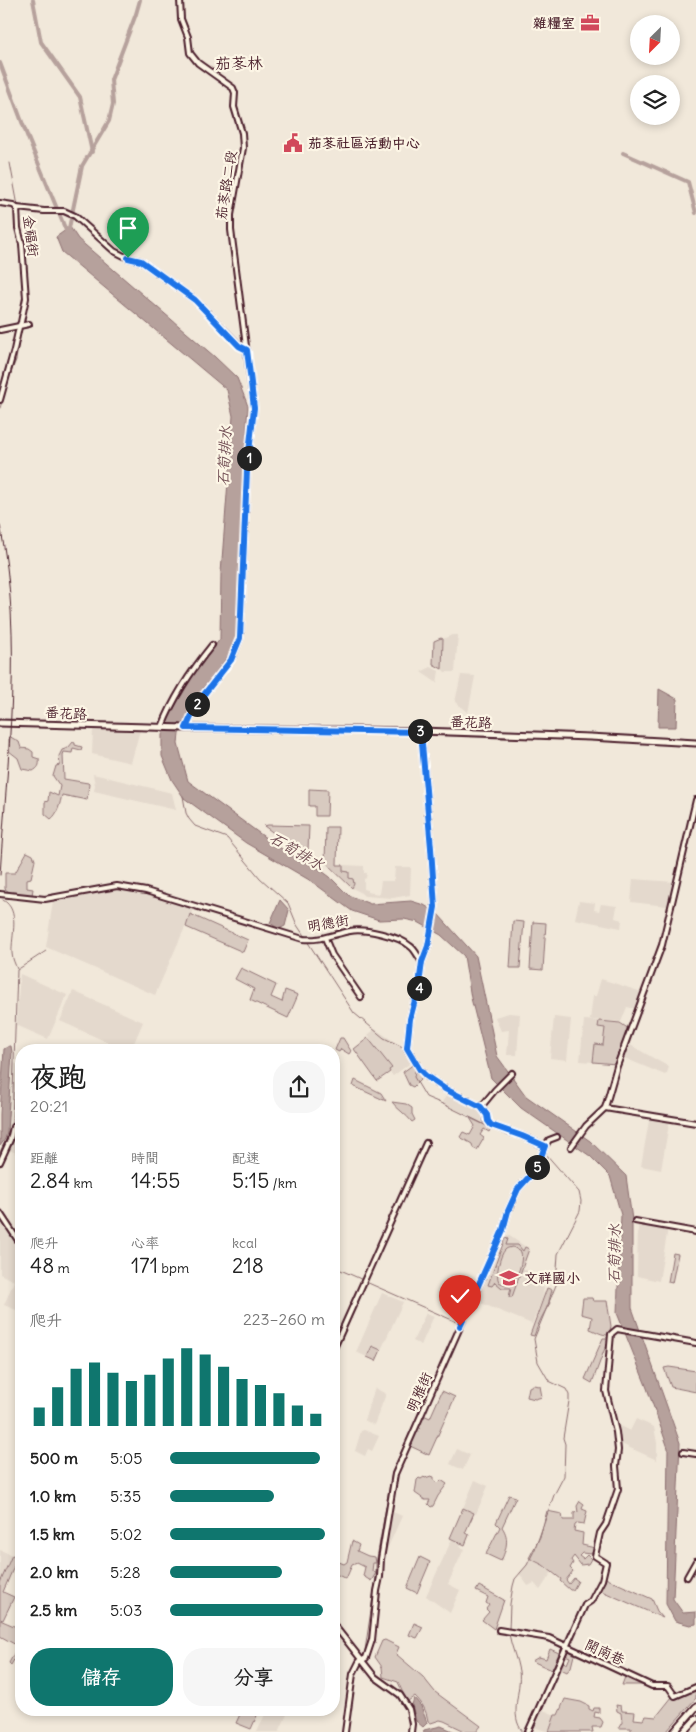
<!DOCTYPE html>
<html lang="zh-TW">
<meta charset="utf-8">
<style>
body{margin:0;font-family:Delius,"LXGW WenKai TC",sans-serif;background:#f6f6f6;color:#222;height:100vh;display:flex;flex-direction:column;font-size:19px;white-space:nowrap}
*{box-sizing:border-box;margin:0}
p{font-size:16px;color:#767676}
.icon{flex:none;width:28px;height:28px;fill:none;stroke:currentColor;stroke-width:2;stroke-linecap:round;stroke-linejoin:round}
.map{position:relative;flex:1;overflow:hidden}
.drawer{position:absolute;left:15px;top:1044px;width:325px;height:672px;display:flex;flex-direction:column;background:#fff;border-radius:20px;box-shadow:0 2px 8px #0003}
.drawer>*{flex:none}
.needle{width:32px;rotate:204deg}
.buttons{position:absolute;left:630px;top:15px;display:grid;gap:10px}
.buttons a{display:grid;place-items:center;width:50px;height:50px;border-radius:50%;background:#fff;box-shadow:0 2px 8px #0003;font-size:25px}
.pin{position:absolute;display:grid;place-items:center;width:42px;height:42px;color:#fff;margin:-51px -21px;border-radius:50% 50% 50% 0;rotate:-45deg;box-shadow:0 0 5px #0007}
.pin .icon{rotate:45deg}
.km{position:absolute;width:25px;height:25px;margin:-12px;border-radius:50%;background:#222;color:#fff;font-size:14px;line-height:25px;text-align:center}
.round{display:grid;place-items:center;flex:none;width:52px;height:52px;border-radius:20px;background:#f6f6f6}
.overview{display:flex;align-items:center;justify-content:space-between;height:85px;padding:0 15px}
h1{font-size:28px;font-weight:600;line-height:38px}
.figures{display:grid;grid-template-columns:repeat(3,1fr);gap:8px;height:85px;padding:5px 15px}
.figures div{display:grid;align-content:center}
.figures b{font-size:21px;font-weight:600}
.figures small{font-size:14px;font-weight:400}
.figures p{font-size:14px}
.chart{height:140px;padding:10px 15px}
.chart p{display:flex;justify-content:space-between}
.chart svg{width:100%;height:90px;margin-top:5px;stroke:#0f766e;stroke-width:6}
.action{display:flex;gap:10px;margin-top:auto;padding:10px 15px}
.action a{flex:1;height:58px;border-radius:20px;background:#0f766e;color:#fff;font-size:20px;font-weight:600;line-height:58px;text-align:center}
.action a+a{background:#f6f6f6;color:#222}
ul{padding:0 15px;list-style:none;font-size:16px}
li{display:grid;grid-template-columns:80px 60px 1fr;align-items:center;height:38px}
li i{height:12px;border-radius:6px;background:#0f766e}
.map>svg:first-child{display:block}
.built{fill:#e4d9cd}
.green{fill:#d8cac0;stroke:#917476;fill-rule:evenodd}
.water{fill:#b6a19c;stroke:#8b6d6f}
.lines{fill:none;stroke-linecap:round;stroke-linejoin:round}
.stream{stroke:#8b6d6f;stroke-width:1}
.canal{stroke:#b6a19c;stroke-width:4}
.minor-casing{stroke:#4a1f2b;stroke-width:8}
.major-casing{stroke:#4a1f2b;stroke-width:9}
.highway-casing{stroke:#4a1f2b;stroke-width:9}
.minor{stroke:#fcf5e5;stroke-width:4}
.major{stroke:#fcf5e5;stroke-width:5}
.highway{stroke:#fcf5e5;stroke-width:5.5}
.rail{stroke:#4a1f2b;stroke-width:1}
.route-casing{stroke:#fff;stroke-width:10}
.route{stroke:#1a73e8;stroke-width:6}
.labels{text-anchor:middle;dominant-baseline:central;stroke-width:4.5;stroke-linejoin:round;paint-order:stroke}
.poi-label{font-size:14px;font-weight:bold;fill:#4a1f2b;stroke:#fcf5e5;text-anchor:start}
.street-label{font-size:14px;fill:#4a1f2b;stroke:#fcf5e5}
.water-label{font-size:15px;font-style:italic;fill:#704c53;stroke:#fcf5e5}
.quarter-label{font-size:16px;fill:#4a1f2b;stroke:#fcf5e5}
</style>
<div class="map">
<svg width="696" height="1732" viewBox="0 0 696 1732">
<rect width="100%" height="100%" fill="#f1e8da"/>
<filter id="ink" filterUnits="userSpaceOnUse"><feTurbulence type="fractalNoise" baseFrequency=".02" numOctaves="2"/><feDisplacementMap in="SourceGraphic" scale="10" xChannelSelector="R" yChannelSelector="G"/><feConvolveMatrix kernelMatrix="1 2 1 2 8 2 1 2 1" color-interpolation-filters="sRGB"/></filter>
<g filter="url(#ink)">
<g class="built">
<polygon points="452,635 458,635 455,672 445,672 442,669 443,639"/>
<polygon points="431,667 439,671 437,683 421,672"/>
<polygon points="461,675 475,676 468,713 455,702"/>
<polygon points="93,728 140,730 131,763 92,754"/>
<polygon points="93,774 172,793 176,810 94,791 95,785"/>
<polygon points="343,865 364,866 364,873 367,873 366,878 364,879 364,889 367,890 367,892 379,894 381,881 394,881 395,867 411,867 410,895 393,898 364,896 360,892 352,888 353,880 349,878 343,871"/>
<polygon points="633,879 674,882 667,906 631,902"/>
<polygon points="119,888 136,890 194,907 155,995 46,947 53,901 56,898 108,889"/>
<polygon points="579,901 595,903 594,910 599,911 601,904 617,906 615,918 622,920 621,928 575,919"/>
<polygon points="20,974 67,995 48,1039 16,1025"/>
<polygon points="601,979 642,992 636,1009 627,1007 621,1022 590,1020 593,996 596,996"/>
<polygon points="73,991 143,1022 131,1050 125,1050 60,1021"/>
<polygon points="509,1013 520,1014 517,1055 507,1055 509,1030 501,1031 495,1017"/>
<polygon points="554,1017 571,1019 567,1060 550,1058"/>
<polygon points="584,1020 599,1021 598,1027 605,1028 603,1045 595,1045 593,1062 580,1061"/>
<polygon points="375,1029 401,1046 413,1061 393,1076 389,1071 391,1068 368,1038 370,1037 368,1035"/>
<polygon points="627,1043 669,1067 667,1073 665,1075 622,1057"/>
<polygon points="14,1063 21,1066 21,1101 12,1097"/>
<polygon points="450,1091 474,1103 487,1115 484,1123 470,1118 442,1102"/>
<polygon points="650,1115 670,1118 661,1170 641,1166"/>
<polygon points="12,1137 21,1142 21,1155 9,1150"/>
<polygon points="0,1219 21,1252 21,1312 4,1305 14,1281 0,1274"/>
<polygon points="638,1223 668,1228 659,1281 637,1276"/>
<polygon points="508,1235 529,1249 522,1268 533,1274 532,1282 544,1288 542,1300 532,1324 476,1301 505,1236"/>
<polygon points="382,1293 403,1302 381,1350 372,1346 367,1357 356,1352"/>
<polygon points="426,1313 434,1316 421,1345 413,1341"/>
<polygon points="375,1388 386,1394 374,1425 364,1420"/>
<polygon points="636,1419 654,1427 657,1443 657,1460 619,1443 616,1424 630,1431"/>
<polygon points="364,1430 379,1436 372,1451 368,1449 365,1456 355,1451 361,1431"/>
<polygon points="457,1449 470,1455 463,1470 450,1464"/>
<polygon points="475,1480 488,1486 476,1514 463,1508"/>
<polygon points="391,1511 402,1516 381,1563 387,1524"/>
<polygon points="452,1539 462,1543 460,1547 464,1549 448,1584 460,1590 450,1613 426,1596"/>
<polygon points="0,1550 12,1555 0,1583"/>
<polygon points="531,1560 543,1565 552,1572 540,1590 534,1583 528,1586 519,1573"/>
<polygon points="539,1708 555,1715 549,1732 531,1726"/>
<polygon points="267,1710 289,1710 279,1732 257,1732"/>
</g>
<g class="green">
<polygon points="441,638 443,639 442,669 433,664 434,641"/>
<path d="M9,736L19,742L21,748L29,749L33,752V757L39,759C40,766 38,768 33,771L22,769L18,758L9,751Z"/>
<path d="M73,742L75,743V745L82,747L81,750L73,748L72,753L64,752L63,755L64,779L88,783L89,784L87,800L62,795C60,803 58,814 51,819L45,814V802L48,801L49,792L58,796L60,786L53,776L56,766L60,765L59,756L62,750L68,748Z"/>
<polygon points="309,789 328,790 327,816 315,816 315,806 309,806"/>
<polygon points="268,825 309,826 308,850 307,853 293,847 264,826"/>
<polygon points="326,827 338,827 337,865 343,865 343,871 349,872 349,878 353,879 354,884 352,888 325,862"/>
<polygon points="27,852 33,855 35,860 31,878 27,879 27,888 33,889 32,895 12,894 5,889 5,873 15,873"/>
<polygon points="190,914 248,940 243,952 186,927"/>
<polygon points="513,921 524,922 520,968 510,968"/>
<polygon points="533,922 546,923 543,970 530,969"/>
<polygon points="241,968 276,985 271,997 282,1002 285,990 298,995 288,1018 250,1000 254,989 235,979"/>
<polygon points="599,1021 620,1023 629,1029 616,1064 593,1062 595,1044 603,1045 605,1028 598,1027"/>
<polygon points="340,1038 343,1038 351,1051 349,1054 341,1049 339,1052 335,1050"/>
<polygon points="368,1038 392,1068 389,1070 390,1072 377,1081 354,1049"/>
<polygon points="414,1064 424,1076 413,1087 409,1085 403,1072"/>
<polygon points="355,1080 381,1093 386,1101 353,1086"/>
<path d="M392,1102L406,1104L412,1108V1114L415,1120L412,1122C406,1114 398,1110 392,1102Z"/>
<polygon points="470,1118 491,1128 489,1132 484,1129 480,1135 484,1138 477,1150 473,1148 472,1144 460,1137 463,1132 470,1135 475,1126"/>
<path d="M505,1238L508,1239L506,1245H518L523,1251L525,1247L529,1249L512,1297H509L511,1288H502L495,1282L492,1286L488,1285ZM513,1247L521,1252C524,1264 514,1292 499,1282C495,1275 500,1255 505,1250C508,1247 510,1248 513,1247Z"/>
<polygon points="673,1253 678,1254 672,1283 668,1282"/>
<path d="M547,1288L552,1290L549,1301L550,1303C543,1314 538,1324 534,1336L530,1335Z"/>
<path d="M583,1298H592L593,1301H607L611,1326L609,1335C601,1335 598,1332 590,1329L592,1317L581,1314Z"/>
<polygon points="603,1338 608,1338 608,1349 605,1348 592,1383 585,1379"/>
<polygon points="372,1346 381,1350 376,1361 367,1357"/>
<polygon points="669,1367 696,1371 696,1392 671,1387 664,1368"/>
<polygon points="533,1385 540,1386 542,1397 535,1399 527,1397 529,1387"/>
<polygon points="442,1391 455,1397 429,1455 408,1445 421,1414 430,1418"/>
<polygon points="431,1476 434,1477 434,1480 438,1483 441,1480 447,1484 438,1496 433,1506 431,1507 428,1504 430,1500 425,1500 415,1493 417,1480 419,1478 421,1479 424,1477 425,1478"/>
<path d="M509,1495L516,1497L502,1527C510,1538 506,1550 501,1561L486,1554L500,1527L496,1523Z"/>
<polygon points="580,1501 584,1504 582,1509 587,1511 584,1524 578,1523 575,1525 574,1531 583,1533 582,1545 595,1548 591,1554 582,1553 579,1556 583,1559 587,1555 591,1559 588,1564 581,1565 574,1556 571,1560 573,1563 570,1568 573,1571 566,1580 569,1584 574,1578 578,1581 573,1590 570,1590 560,1581 561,1579 543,1565 529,1558 540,1537 547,1511 562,1514 563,1520 574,1520 574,1513 578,1512 577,1506"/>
<polygon points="463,1508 474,1513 465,1533 469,1535 465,1545 450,1538"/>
<polygon points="352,1541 359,1545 357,1551 368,1556 375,1557 376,1563 373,1563 372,1571 376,1573 371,1581 363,1576 365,1567 357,1563 352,1565 346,1579 334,1573 334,1560 344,1564 347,1562"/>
<polygon points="12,1555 18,1557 3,1592 14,1597 3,1620 0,1619 0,1583"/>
<polygon points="420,1557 430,1562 417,1593 407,1588"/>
<polygon points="603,1577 652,1599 657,1611 663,1618 597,1589"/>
<polygon points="479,1586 504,1600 494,1629 482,1620 489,1612 486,1609 489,1605 486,1603 488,1597 476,1591"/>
<polygon points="0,1620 21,1629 21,1647 11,1665 9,1663 18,1646 0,1636"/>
<polygon points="414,1623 423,1627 417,1638 409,1635"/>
<path d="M385,1640L399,1647L396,1654L423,1677L435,1692L481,1726L476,1732H467L444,1721L440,1720L431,1723L428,1721C426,1710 423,1704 415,1696L408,1701L406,1700L398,1682L383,1677L382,1667L375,1657L382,1641Z"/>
<polygon points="567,1648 575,1651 571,1667 567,1672 557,1667 560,1660 567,1664 570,1657 565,1655 563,1659"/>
<polygon points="550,1649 559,1653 552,1670 532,1661 539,1657 546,1659"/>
<polygon points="626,1674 646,1683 644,1685 622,1685"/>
<polygon points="696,1687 696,1698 666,1732 631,1732 631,1728 619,1728 622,1723 621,1713 617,1711 616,1705 621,1706 622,1711 635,1712 634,1719 643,1720 646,1716 656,1717 672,1697"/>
<polygon points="565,1699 581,1702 589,1706 589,1709 593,1711 594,1708 599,1708 599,1713 595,1712 594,1717 600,1718 603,1722 601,1727 592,1727 593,1732 549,1732 555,1715 558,1715"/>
<polygon points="242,1710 259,1711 251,1729 236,1723"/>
</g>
<g class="water">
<polygon points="70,227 78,239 215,357 237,378 248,406 243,491 239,642 218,672 204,686 179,734 178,744 188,781 278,847 311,863 330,877 348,895 370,904 411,901 424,905 437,913 476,956 497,1056 526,1096 590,1141 626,1176 632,1220 632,1308 680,1443 673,1599 683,1613 696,1612 696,1624 690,1625 675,1621 666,1604 668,1448 647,1388 617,1313 621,1215 610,1176 590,1156 521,1108 491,1078 471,998 464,956 441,935 418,922 404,919 379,920 352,911 311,881 246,843 184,798 172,780 162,756 162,735 171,713 190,680 220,639 221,573 233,416 227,390 62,252 56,237"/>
<polygon points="659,689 677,699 676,727 658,727"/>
<polygon points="280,900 289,910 285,926 279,929 270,923"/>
<polygon points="9,1046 11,1046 12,1052 7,1133 5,1139 0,1146 0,1114 4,1049"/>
<polygon points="414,1698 421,1706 427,1723 423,1727 416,1721 412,1705"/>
<polygon points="441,1726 455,1732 423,1732 424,1730"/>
</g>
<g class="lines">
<g class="stream">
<polyline points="10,163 18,206"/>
<polyline points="0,206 10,207 16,210"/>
<polyline points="25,257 26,271"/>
<polyline points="23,320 25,309"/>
<polyline points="5,387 16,360 21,326"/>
<polyline points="0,408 2,401"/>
<polyline points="420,739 432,904"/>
<polyline points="183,796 186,813 189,819 195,826 227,838 260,878 288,903 297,925 305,937"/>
<path d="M3,900C21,910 11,936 12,953C12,958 15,964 17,969"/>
<polyline points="307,941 354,1013 384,1038 405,1048"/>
<polyline points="416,1066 414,1077 426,1097 445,1105 506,1135 520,1138 531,1143 542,1150"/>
<polyline points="12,1123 21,1127"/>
<polyline points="0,1152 7,1137 12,1123 17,970 46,951"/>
<polyline points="334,1267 363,1280"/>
<polyline points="509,1630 510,1604 513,1586 515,1579 527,1565 535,1549 554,1495 564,1476 565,1444 563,1438 569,1401 569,1395 566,1389 549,1381 538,1362 534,1339 556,1285 558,1254 580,1211 581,1201 579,1192 545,1153"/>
<path d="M509,1634C511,1646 517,1659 519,1671C522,1691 508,1715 523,1732"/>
<polyline points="364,1657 376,1577 376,1564 392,1472 459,1323 366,1282"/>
<polyline points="350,1710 356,1672"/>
<polyline points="347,1732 348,1727"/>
</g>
<g class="canal">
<polyline points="33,0 41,42 80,97 92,152"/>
<polyline points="0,63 28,138 67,233"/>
<polyline points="623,153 688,182 696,213"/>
<polyline points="68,233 82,166 109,121 113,104 111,80 136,14 140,0"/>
</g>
<g class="minor-casing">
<g id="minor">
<polyline points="180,0 181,19 188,37 190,53 198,63 233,88 235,93 234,107 242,133 243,148 231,215 231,230 254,408 247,470 240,638 233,656 198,702 186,728"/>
<polyline points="0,203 13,205 17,208 44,211 64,211 75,216 114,251 128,258 141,261 195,300 239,345 247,350"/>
<polyline points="0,330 29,324"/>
<polyline points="0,400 14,350 19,327 21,322 26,298 22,244 18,228 17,208"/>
<path d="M162,727C174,696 191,671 212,645"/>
<polyline points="421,731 431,848 435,907 428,946 422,962 419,985 410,1019 407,1048 420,1070 426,1076 445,1089 481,1107 487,1115 487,1121 491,1125 522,1136 545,1146"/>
<path d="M0,894L45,899L117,886L146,891L303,939C320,941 334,934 350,931C364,928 399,936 410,946C415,949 418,957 422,962"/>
<polyline points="325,938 332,955 361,997"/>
<polyline points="481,1107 495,1090 512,1073"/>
<polyline points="605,1108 696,1123"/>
<polyline points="571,1147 586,1126 605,1108 617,1066 662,945 696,800"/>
<polyline points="0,1162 10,1140 13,1127"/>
<polyline points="0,1213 21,1245"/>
<polyline points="635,1221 696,1232"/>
<polyline points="334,1348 426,1143"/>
<polyline points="683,1452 696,1454"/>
<polyline points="687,1577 696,1561"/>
<polyline points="334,1625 375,1677 400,1695 409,1709 412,1724 411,1732"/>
<polyline points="499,1630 549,1638 652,1686 668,1686 675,1696 696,1687"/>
<polyline points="345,1732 353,1674 359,1662 366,1658 372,1640 377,1591 380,1577 381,1559 395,1474 503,1230 508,1211 518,1189 537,1168 545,1146 549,1140 557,1137"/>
<polyline points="528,1732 585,1605 591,1601 602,1580 606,1563 595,1556 600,1533 606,1524 618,1489 616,1466 618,1450 616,1432 606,1391 611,1334 617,1329 696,1343"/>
</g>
</g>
<g class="major-casing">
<polyline id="major" points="0,723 186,728 421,731 590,737 696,743"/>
</g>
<g class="highway-casing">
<g id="highway">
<polyline points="674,1732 696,1707"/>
<polyline points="684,1732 696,1719"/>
</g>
</g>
<use href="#minor" class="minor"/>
<use href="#major" class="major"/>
<use href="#highway" class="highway"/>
<path class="rail" d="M0,525C24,640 7,759 0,875"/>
</g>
</g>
<g class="lines" filter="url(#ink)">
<g class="route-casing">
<polyline id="route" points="128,258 141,261 195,300 239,346 247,350 254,408 247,470 240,638 231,660 198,702 186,728 421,732 431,848 435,907 428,946 422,962 419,985 410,1019 407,1048 420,1070 426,1076 445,1089 481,1107 487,1115 488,1121 491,1125 522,1136 545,1146 537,1168 518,1189 508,1211 503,1230 460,1326"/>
</g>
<use href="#route" class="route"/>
</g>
<defs>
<g id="office-bare" transform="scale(1.5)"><path d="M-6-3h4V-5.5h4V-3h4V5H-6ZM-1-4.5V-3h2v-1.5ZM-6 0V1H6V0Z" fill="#d1495b" stroke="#fcf5e5" stroke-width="2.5" paint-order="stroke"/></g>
<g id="civic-bare" transform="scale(1.5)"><path d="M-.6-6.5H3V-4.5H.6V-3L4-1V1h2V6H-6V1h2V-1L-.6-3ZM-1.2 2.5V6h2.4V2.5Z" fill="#d1495b" stroke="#fcf5e5" stroke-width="2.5" paint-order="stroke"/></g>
<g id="school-bare" transform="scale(1.5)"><path d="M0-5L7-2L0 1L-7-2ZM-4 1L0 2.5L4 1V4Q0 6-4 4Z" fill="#d1495b" stroke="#fcf5e5" stroke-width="2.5" paint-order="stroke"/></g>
</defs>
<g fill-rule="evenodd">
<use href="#office-bare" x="590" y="23"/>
<use href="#civic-bare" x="293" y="143"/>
<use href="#school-bare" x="509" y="1278"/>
</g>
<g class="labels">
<g class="poi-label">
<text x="575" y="23" text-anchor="end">雜糧室</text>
<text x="308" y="143">茄苳社區活動中心</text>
<text x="524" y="1278">文祥國小</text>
</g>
<g class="street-label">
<text transform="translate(226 185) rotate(-81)">茄苳路二段</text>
<text transform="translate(31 236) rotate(83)">金福街</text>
<text transform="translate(66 713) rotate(3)">番花路</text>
<text transform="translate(471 722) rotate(2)">番花路</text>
<text transform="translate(328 923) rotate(-9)">明德街</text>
<text transform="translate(419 1392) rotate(-66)">明雅街</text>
<text transform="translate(605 1652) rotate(25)">開南巷</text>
</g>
<g class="water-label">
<text transform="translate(224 456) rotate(-87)">石筍排水</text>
<text transform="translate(297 851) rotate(30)">石筍排水</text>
<text transform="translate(614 1254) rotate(-89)">石筍排水</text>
</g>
<g class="quarter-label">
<text x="239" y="63">茄苳林</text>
</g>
</g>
</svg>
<div class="buttons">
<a><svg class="needle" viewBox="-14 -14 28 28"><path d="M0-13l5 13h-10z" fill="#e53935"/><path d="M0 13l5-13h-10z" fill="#767676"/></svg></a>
<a><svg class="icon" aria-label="layers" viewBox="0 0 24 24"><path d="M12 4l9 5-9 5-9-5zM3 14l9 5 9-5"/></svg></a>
</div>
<div class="pin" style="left:128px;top:258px;background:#1e9e55"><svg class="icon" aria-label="arrive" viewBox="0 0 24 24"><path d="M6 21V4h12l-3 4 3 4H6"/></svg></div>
<div class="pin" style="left:460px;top:1326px;background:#d93025"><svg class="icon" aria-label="check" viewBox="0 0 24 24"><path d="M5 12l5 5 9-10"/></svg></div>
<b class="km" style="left:249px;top:458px">1</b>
<b class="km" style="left:197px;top:704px">2</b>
<b class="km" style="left:420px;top:731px">3</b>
<b class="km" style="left:419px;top:988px">4</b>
<b class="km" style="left:537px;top:1167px">5</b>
<section class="drawer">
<div class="overview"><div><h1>夜跑</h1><p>20:21</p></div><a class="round"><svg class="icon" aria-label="share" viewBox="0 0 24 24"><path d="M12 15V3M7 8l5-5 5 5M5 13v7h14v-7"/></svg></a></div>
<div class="figures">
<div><p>距離</p><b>2.84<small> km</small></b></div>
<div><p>時間</p><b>14:55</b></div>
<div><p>配速</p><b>5:15<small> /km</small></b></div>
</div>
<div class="figures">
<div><p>爬升</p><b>48<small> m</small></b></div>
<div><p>心率</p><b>171<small> bpm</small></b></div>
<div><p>kcal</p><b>218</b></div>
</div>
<div class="chart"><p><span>爬升</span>223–260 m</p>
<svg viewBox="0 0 160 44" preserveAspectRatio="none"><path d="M5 44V35M15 44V25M25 44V16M35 44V13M45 44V18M55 44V22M65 44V19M75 44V11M85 44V6M95 44V9M105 44V15M115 44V21M125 44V24M135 44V28M145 44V34M155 44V38"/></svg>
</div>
<ul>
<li><b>500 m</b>5:05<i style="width:97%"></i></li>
<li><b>1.0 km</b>5:35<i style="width:67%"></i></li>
<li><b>1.5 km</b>5:02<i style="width:100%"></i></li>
<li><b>2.0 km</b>5:28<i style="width:72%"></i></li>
<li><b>2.5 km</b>5:03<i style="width:99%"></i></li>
</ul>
<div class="action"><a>儲存</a><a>分享</a></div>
</section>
</div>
